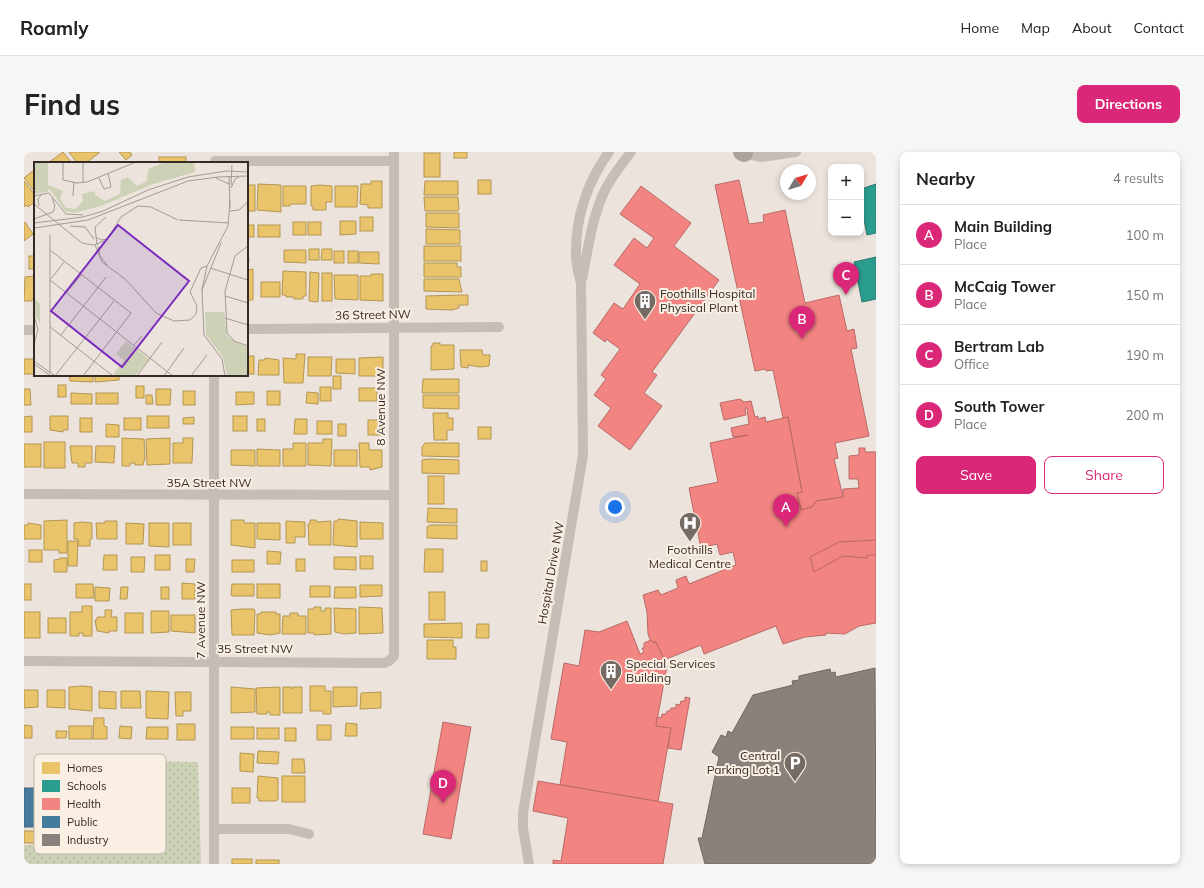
<!DOCTYPE html>
<meta charset="utf-8">
<style>
:root{--surface:#fff;--page:#f6f6f6;--text:#222;--muted:#767676;--line:#e0e0e0;--accent:#db2777}
body{margin:0;font-family:Mulish,sans-serif;background:var(--page);color:var(--text)}
.controls{position:absolute;right:12px;top:12px;display:grid;overflow:hidden;border-radius:8px;box-shadow:0 2px 6px #0003}
.controls button{width:36px;height:36px;display:grid;place-items:center;padding:0;border:0;border-bottom:1px solid var(--line);background:var(--surface);color:var(--text);font:20px sans-serif}
.compass{position:absolute;left:756px;top:12px;width:36px;height:36px;border-radius:50%;background:var(--surface);box-shadow:0 2px 6px #0003;rotate:52deg}
.you{position:absolute;left:591px;top:355px;width:14px;height:14px;margin:-10px;border:3px solid #fff;border-radius:50%;background:#1a73e8;box-shadow:0 0 0 6px #1a73e833}
.badge{display:grid;place-items:center;width:26px;height:26px;border-radius:50%;background:var(--accent);color:#fff;font-size:13px;font-weight:700}
.pin{position:absolute;translate:-50% -33px;filter:drop-shadow(0 1px 2px #0008)}
.pin::after{content:'';position:absolute;top:21px;width:14px;height:12px;background:inherit;clip-path:polygon(0 0,100% 0,50% 100%)}
.list{margin:0;padding:0;list-style:none}
h2{display:flex;justify-content:space-between;align-items:center;height:52px;margin:0;padding:0 16px;font-size:17px}
h2 small{font-size:13px;font-weight:400;color:var(--muted)}
.list li{display:grid;grid-template-columns:26px 1fr auto;gap:12px;align-items:center;box-sizing:border-box;height:60px;padding:0 16px;border-top:1px solid var(--line)}
.list b{display:block;font-size:15px;white-space:nowrap}
.list p{margin:0;font-size:13px;white-space:nowrap;color:var(--muted)}
.list em{font-size:13px;font-style:normal;color:var(--muted)}
.actions{display:flex;gap:8px;padding:12px 16px}
.actions a{flex:1;padding:9px 0;border:1px solid var(--accent);border-radius:8px;text-align:center;font-size:14px;color:var(--accent)}
.actions .main{background:var(--accent);color:#fff}
.map{position:relative;flex:none;width:852px;height:712px;overflow:hidden;border-radius:8px}
header{display:flex;align-items:center;gap:24px;box-sizing:border-box;height:56px;padding:0 20px;background:var(--surface);border-bottom:1px solid var(--line)}
header strong{font-size:19px}
nav{display:flex;gap:22px;margin-inline-start:auto;font-size:14px}
.intro{display:flex;align-items:center;justify-content:space-between;box-sizing:border-box;height:96px;padding:0 24px}
h1{margin:0;font-size:28px}
.button{padding:10px 18px;border-radius:8px;background:var(--accent);color:#fff;font-size:14px;font-weight:700}
main{display:flex;gap:24px;padding:0 24px}
aside{flex:1;background:var(--surface);border-radius:8px;box-shadow:0 2px 6px #0003}
.map>svg:first-child{display:block}
.park{fill:url(#park-dots)}
.homes{fill:#e9c46a;stroke:#b39655}
.schools{fill:#2a9d8f;stroke:#2d7a6f}
.health{fill:#f28482;stroke:#b96966}
.public{fill:#457b9d;stroke:#406379}
.industry{fill:#8a817c;stroke:#706762}
.lines{fill:none;stroke-linecap:round;stroke-linejoin:round}
.street{stroke:#c5bdb6;stroke-width:10}
.highway{stroke:#aba39c;stroke-width:18}
.labels{text-anchor:middle;stroke-width:4;stroke-linejoin:round;paint-order:stroke}
.poi-label{font-size:12px;fill:#352a25;stroke:#faefe3;text-anchor:start}
.street-label{font-size:12px;fill:#352a25;stroke:#faefe3}
.inset-road{fill:none;stroke:#a39a93;stroke-width:1}
.view{fill:#7b2cbf;fill-opacity:0.15;stroke:#7b2cbf;stroke-width:2}
.inset-edge{fill:none;stroke:#352a25;stroke-width:2}
.key{fill:#faefe3;stroke:#bfb4aa;stroke-width:1}
.key-label{font-size:11px;fill:#352a25}
</style>
<header>
<strong>Roamly</strong>
<nav><a>Home</a><a>Map</a><a>About</a><a>Contact</a></nav>
</header>
<div class="intro"><h1>Find us</h1><a class="button">Directions</a></div>
<main>
<div class="map">
<svg width="852" height="712" viewBox="0 0 852 712">
<defs>
<pattern id="park-dots" width="8" height="8" patternUnits="userSpaceOnUse"><rect width="8" height="8" fill="#cdd1b6"/><path d="M2 2h.1M6 6h.1" fill="none" stroke="#b1b49c" stroke-width="1.8" stroke-linecap="round"/></pattern>
</defs>
<rect width="100%" height="100%" fill="#ece4dc"/>
<polygon class="park" points="48,608 174,610 177,712 0,712 0,693 50,692"/>
<g class="homes">
<polygon points="39,0 48,11 25,10 31,6"/>
<polygon points="45,0 75,0 75,1 62,11 53,11"/>
<polygon points="95,0 106,0 108,3 102,8"/>
<rect x="430" y="0" width="13" height="6"/>
<rect x="400" y="1" width="16" height="24"/>
<rect x="135" y="5" width="27" height="6"/>
<polygon points="10,18 11,19 11,40 0,26"/>
<rect x="454" y="28" width="13" height="14"/>
<polygon points="0,29 11,43 11,50 4,55 2,53 0,55"/>
<polygon points="347,29 358,29 358,56 344,56 344,53 336,52 337,32 347,32"/>
<polygon points="404,29 434,29 434,43 400,43 401,29"/>
<polygon points="234,32 257,33 257,60 233,58"/>
<rect x="223" y="33" width="8" height="26"/>
<polygon points="296,33 308,34 308,50 302,50 302,58 289,58 289,54 287,54 287,34"/>
<polygon points="259,34 282,34 282,52 266,52 266,54 259,54"/>
<polygon points="311,34 334,34 333,55 311,55"/>
<polygon points="400,45 434,45 435,57 434,59 401,59"/>
<polygon points="402,61 435,61 435,76 402,75"/>
<rect x="336" y="65" width="13" height="14"/>
<polygon points="316,69 332,69 332,82 316,83"/>
<polygon points="1,70 9,82 0,89 0,71"/>
<rect x="269" y="70" width="13" height="13"/>
<rect x="284" y="70" width="13" height="13"/>
<rect x="223" y="73" width="7" height="12"/>
<rect x="234" y="73" width="22" height="12"/>
<polygon points="402,77 436,78 436,92 402,92"/>
<rect x="400" y="94" width="37" height="15"/>
<rect x="285" y="97" width="10" height="11"/>
<polygon points="298,97 308,97 308,108 297,108"/>
<polygon points="260,98 282,98 282,111 260,110"/>
<rect x="310" y="99" width="10" height="12"/>
<rect x="324" y="99" width="10" height="12"/>
<polygon points="335,100 355,100 355,112 335,111"/>
<rect x="5" y="104" width="6" height="13"/>
<polygon points="223,106 225,106 224,118 229,117 229,148 223,148"/>
<polygon points="400,111 433,111 433,115 437,115 437,125 400,125"/>
<polygon points="259,119 282,120 282,144 279,144 279,147 270,147 270,145 262,145 262,143 258,143"/>
<polygon points="286,120 295,121 294,150 285,149"/>
<rect x="298" y="121" width="10" height="28"/>
<polygon points="347,122 359,122 359,149 336,148 336,124 347,124"/>
<polygon points="310,123 334,123 334,148 311,147"/>
<polygon points="11,124 11,147 8,147 8,149 0,149 1,125"/>
<polygon points="400,127 435,127 438,140 400,139"/>
<rect x="237" y="130" width="19" height="15"/>
<polygon points="435,143 444,143 444,153 435,153 435,156 428,158 402,157 402,144"/>
<polygon points="409,191 416,191 416,193 430,193 430,217 407,218 407,194 409,194"/>
<polygon points="436,198 458,198 459,203 466,203 465,214 456,215 444,213 444,216 437,215"/>
<polygon points="272,202 281,202 279,231 260,231 259,206 272,207"/>
<rect x="223" y="204" width="7" height="18"/>
<polygon points="284,205 308,205 307,224 284,224"/>
<polygon points="359,205 359,224 335,224 335,206"/>
<polygon points="241,206 255,208 255,223 234,223 235,208 241,208"/>
<rect x="0" y="207" width="11" height="15"/>
<polygon points="312,207 331,207 331,222 312,221"/>
<polygon points="45,223 69,223 69,230 46,229"/>
<polygon points="71,223 95,223 95,228 71,230"/>
<rect x="309" y="224" width="8" height="13"/>
<polygon points="399,227 435,227 435,241 398,241"/>
<rect x="34" y="233" width="8" height="12"/>
<rect x="112" y="234" width="8" height="12"/>
<rect x="296" y="235" width="11" height="14"/>
<rect x="335" y="236" width="18" height="13"/>
<polygon points="0,237 6,237 7,253 0,253"/>
<polygon points="132,237 147,237 146,253 132,253"/>
<rect x="159" y="239" width="12" height="14"/>
<rect x="243" y="239" width="13" height="14"/>
<polygon points="212,240 230,240 230,252 212,253"/>
<polygon points="283,240 294,241 294,252 282,251"/>
<polygon points="47,241 68,242 68,252 47,252"/>
<rect x="72" y="241" width="22" height="11"/>
<polygon points="122,243 128,243 129,252 122,252"/>
<polygon points="399,243 435,243 435,257 399,256"/>
<polygon points="409,261 424,261 424,266 429,266 429,278 423,278 423,288 410,288"/>
<polygon points="8,264 8,280 0,280 0,265"/>
<polygon points="26,264 44,264 44,278 39,278 39,280 26,278"/>
<rect x="123" y="264" width="22" height="12"/>
<rect x="209" y="264" width="14" height="15"/>
<polygon points="170,265 170,272 159,272 159,266"/>
<rect x="56" y="266" width="12" height="14"/>
<rect x="100" y="266" width="17" height="12"/>
<rect x="233" y="267" width="8" height="12"/>
<polygon points="271,267 283,267 283,282 270,282"/>
<rect x="344" y="268" width="14" height="15"/>
<rect x="293" y="269" width="15" height="13"/>
<polygon points="82,272 95,273 95,285 82,285"/>
<rect x="314" y="272" width="8" height="12"/>
<rect x="454" y="275" width="13" height="12"/>
<polygon points="98,286 120,287 121,306 119,313 111,313 111,311 106,311 106,314 98,314"/>
<polygon points="146,286 146,312 123,313 122,287"/>
<polygon points="159,286 169,286 168,311 149,311 149,291 159,291"/>
<polygon points="299,287 308,287 307,314 284,313 284,291 299,291"/>
<rect x="20" y="290" width="21" height="26"/>
<polygon points="269,291 282,291 282,314 259,314 259,297 269,297"/>
<polygon points="335,291 345,291 345,298 358,298 358,315 346,318 346,315 336,315"/>
<polygon points="401,291 435,291 435,305 398,304 398,295"/>
<rect x="0" y="292" width="17" height="23"/>
<polygon points="46,294 68,294 68,311 61,311 61,315 54,315 54,311 48,311"/>
<polygon points="72,294 91,294 90,311 71,310"/>
<polygon points="233,297 256,298 256,314 233,314"/>
<polygon points="207,298 231,298 231,314 207,313"/>
<rect x="310" y="298" width="23" height="16"/>
<polygon points="404,307 435,308 435,322 398,321 398,308"/>
<rect x="404" y="324" width="16" height="28"/>
<polygon points="404,356 433,357 433,371 403,370"/>
<polygon points="314,367 333,369 333,395 309,393 310,369 314,369"/>
<polygon points="43,368 43,401 35,401 35,398 20,398 20,369"/>
<polygon points="207,368 220,368 220,371 231,371 231,396 207,393"/>
<polygon points="286,368 292,368 293,370 307,369 307,393 285,393 284,372 286,372"/>
<polygon points="81,369 93,369 93,387 73,387 72,371 81,371"/>
<polygon points="262,369 281,370 281,385 271,385 271,391 262,391"/>
<polygon points="58,370 68,371 68,387 66,387 66,394 54,394 54,387 50,387 50,371"/>
<polygon points="336,370 359,371 359,387 336,387"/>
<polygon points="4,371 17,373 17,387 0,387 0,373 4,373"/>
<polygon points="102,371 120,372 119,392 102,392"/>
<polygon points="125,371 145,371 145,395 125,394"/>
<rect x="149" y="371" width="18" height="22"/>
<polygon points="233,371 256,371 256,388 233,387"/>
<polygon points="406,373 433,373 433,387 403,386 403,375"/>
<polygon points="44,389 54,389 53,414 44,414"/>
<polygon points="401,397 419,397 419,420 400,420"/>
<rect x="5" y="398" width="13" height="12"/>
<polygon points="243,399 257,400 256,412 243,412"/>
<polygon points="80,403 93,403 93,418 79,418"/>
<rect x="131" y="403" width="15" height="15"/>
<rect x="336" y="404" width="13" height="13"/>
<polygon points="107,405 121,405 120,420 107,420"/>
<polygon points="310,405 332,405 332,418 310,417"/>
<polygon points="36,406 43,406 43,420 30,420 30,408 36,407"/>
<polygon points="162,407 171,407 170,420 162,420"/>
<rect x="272" y="407" width="9" height="12"/>
<rect x="208" y="408" width="22" height="12"/>
<rect x="457" y="409" width="6" height="10"/>
<polygon points="158,431 171,432 171,447 158,447"/>
<rect x="0" y="432" width="7" height="16"/>
<polygon points="52,432 69,432 70,446 52,446"/>
<polygon points="208,432 230,432 230,444 208,444 207,442"/>
<rect x="233" y="432" width="23" height="14"/>
<polygon points="336,433 358,433 358,444 336,445"/>
<rect x="286" y="434" width="20" height="11"/>
<polygon points="71,435 86,436 85,449 71,449"/>
<polygon points="97,435 104,435 103,447 96,447"/>
<rect x="137" y="435" width="8" height="12"/>
<polygon points="311,435 332,435 332,446 310,446"/>
<rect x="405" y="440" width="16" height="28"/>
<polygon points="58,454 68,454 68,484 59,484 59,481 55,481 55,484 46,484 46,460 58,460"/>
<polygon points="290,455 297,455 297,459 301,459 301,456 307,456 307,482 290,483 290,481 284,481 284,457 290,457"/>
<polygon points="335,455 358,456 359,481 335,482"/>
<polygon points="310,456 332,457 332,481 320,482 311,480"/>
<polygon points="218,457 230,457 231,459 230,483 208,483 207,458"/>
<polygon points="81,458 88,458 87,465 93,465 93,479 85,479 85,481 73,479 71,468 73,468 73,465 81,465"/>
<polygon points="127,459 145,459 145,480 127,481"/>
<rect x="0" y="460" width="16" height="26"/>
<polygon points="237,460 252,460 252,462 256,462 256,481 246,483 233,481 233,462 237,462"/>
<rect x="101" y="461" width="18" height="20"/>
<polygon points="266,461 274,461 274,464 282,464 282,482 258,482 259,464 266,464"/>
<polygon points="147,463 171,463 171,481 147,479"/>
<rect x="24" y="466" width="18" height="15"/>
<polygon points="438,471 438,486 400,485 400,472"/>
<polygon points="453,472 465,472 465,486 452,486"/>
<polygon points="403,488 429,488 429,495 432,495 432,507 403,507"/>
<polygon points="58,534 68,535 68,559 45,557 45,535"/>
<polygon points="286,534 301,534 301,539 307,539 307,562 299,562 299,559 286,559"/>
<polygon points="207,535 231,537 231,560 207,561"/>
<polygon points="256,535 256,563 246,563 246,560 243,560 243,562 233,562 232,536"/>
<polygon points="259,535 267,535 268,537 269,535 278,535 278,561 259,561"/>
<polygon points="309,535 333,535 333,554 309,555"/>
<polygon points="0,538 14,538 14,555 0,556"/>
<polygon points="23,538 41,538 41,556 23,555"/>
<polygon points="75,539 92,540 92,557 75,556"/>
<polygon points="97,539 116,539 117,556 97,556"/>
<polygon points="122,539 145,540 144,567 122,566"/>
<polygon points="151,540 167,540 167,559 159,559 159,564 152,564"/>
<polygon points="357,540 357,556 336,557 337,541"/>
<polygon points="70,566 80,566 80,574 83,575 83,587 69,587"/>
<polygon points="322,571 333,572 333,584 321,584"/>
<rect x="153" y="572" width="18" height="16"/>
<polygon points="0,573 8,574 8,586 0,586"/>
<rect x="293" y="573" width="14" height="15"/>
<rect x="45" y="574" width="23" height="13"/>
<polygon points="96,574 108,575 107,587 95,586"/>
<polygon points="123,575 144,575 144,587 122,587"/>
<rect x="207" y="575" width="23" height="12"/>
<rect x="233" y="576" width="22" height="11"/>
<rect x="261" y="576" width="11" height="13"/>
<polygon points="32,579 43,579 42,586 32,586"/>
<polygon points="234,599 255,600 254,612 233,611"/>
<polygon points="216,601 230,602 229,620 216,619"/>
<polygon points="268,607 280,607 281,621 268,621"/>
<polygon points="234,624 254,626 254,648 252,648 252,649 235,649 235,646 233,646"/>
<rect x="258" y="624" width="23" height="26"/>
<rect x="208" y="636" width="18" height="15"/>
<polygon points="0,679 32,679 33,691 0,691"/>
<rect x="208" y="707" width="20" height="5"/>
<rect x="232" y="708" width="23" height="4"/>
</g>
<g class="schools">
<polygon points="852,32 852,81 843,83 839,62 837,62 837,37"/>
<polygon points="852,105 852,147 838,150 830,110"/>
</g>
<g class="health">
<polygon points="715,28 725,72 740,70 739,63 761,58 781,151 815,143 823,179 830,177 833,196 827,197 845,284 811,291 814,306 810,307 819,345 792,349 788,355 777,358 773,341 778,340 764,265 759,266 749,218 742,219 742,217 731,219 691,33"/>
<polygon points="617,34 667,71 650,94 695,128 628,220 633,223 620,241 638,254 606,298 574,274 587,256 570,243 582,227 577,223 596,197 582,187 581,190 569,181 590,151 599,157 616,132 590,113 610,86 623,96 630,86 596,62"/>
<polygon points="716,247 720,250 727,249 731,265 734,264 734,267 741,265 742,270 764,265 778,340 773,341 777,358 788,355 792,349 819,345 819,337 835,336 834,327 825,327 825,304 835,303 835,296 841,296 841,300 852,300 852,471 835,474 821,482 802,481 802,483 781,485 759,492 752,474 680,502 677,493 640,508 632,490 627,490 624,482 623,460 619,443 634,438 637,443 654,436 652,428 662,424 665,432 712,413 709,400 696,403 693,392 677,396 665,336 694,330 686,291 724,283 709,285 707,276 725,272 723,256 721,256 722,263 700,268 696,251"/>
<polygon points="852,388 852,403 843,403 843,406 819,404 790,420 786,405 815,390"/>
<polygon points="603,469 616,502 620,500 618,496 620,496 620,491 627,488 630,491 632,490 643,514 632,574 647,576 634,650 536,633 543,590 527,587 540,511 555,514 561,478 575,480"/>
<polygon points="661,545 666,546 657,598 644,596 647,576 632,574 633,565 637,566 638,562 642,562 643,559 646,559 647,556 652,556 652,552 656,553 657,549 661,549"/>
<polygon points="419,570 447,575 427,687 399,682"/>
<polygon points="514,629 649,652 639,712 529,712 529,708 537,709 544,666 509,659"/>
</g>
<polygon class="public" points="0,636 23,636 23,663 33,663 33,675 0,675"/>
<polygon class="industry" points="851,516 852,712 681,712 674,686 678,686 695,605 688,600 697,583 702,585 704,579 708,581 729,543 769,533 768,529 775,528 775,524 806,517 807,521 811,520 812,525"/>
<g class="lines">
<g class="street">
<polyline points="715,0 737,5 772,0"/>
<polyline points="191,9 370,9"/>
<path d="M558 127C564 98 568 64 581 38 588 24 598 12 607 0"/>
<polyline points="223,177 475,175"/>
<polyline points="0,178 11,178"/>
<polyline points="0,342 370,343"/>
<polyline points="0,509 360,511 365,509 370,504 370,0"/>
<polyline points="191,677 265,677 285,682"/>
<polyline points="190,712 190,223"/>
<path d="M505 712 499 676V661L559 303 557 131C555 123 552 113 552 104 551 67 563 30 585 0"/>
</g>
<polyline class="highway" points="718,0 720,1"/>
</g>
<defs>
<g id="building-pin" transform="scale(1.15)"><path d="M0 17L-7.5 6A9.5 9.5 0 1 1 7.5 6Z" fill="#756b65" stroke="#faefe3"/><path d="M-4-6H4V6H1V3H-1V6H-4ZM-2.5-4.3h1.7v1.8h-1.7ZM.8-4.3h1.7v1.8H.8ZM-2.5-1h1.7V.8h-1.7ZM.8-1h1.7V.8H.8Z" fill="#fff"/></g>
<g id="hospital-pin" transform="scale(1.15)"><path d="M0 17L-7.5 6A9.5 9.5 0 1 1 7.5 6Z" fill="#756b65" stroke="#faefe3"/><path d="M-5-5h3v3.5h4V-5h3V5h-3V1.5h-4V5h-3Z" fill="#fff"/></g>
<g id="parking-pin" transform="scale(1.15)"><path d="M0 17L-7.5 6A9.5 9.5 0 1 1 7.5 6Z" fill="#756b65" stroke="#faefe3"/><path d="M-3.5-5.5H1a3.5 3.5 0 0 1 0 7H-1V5.5H-3.5ZM-1-3.4V-.6H.8a1.4 1.4 0 0 0 0-2.8Z" fill="#fff"/></g>
</defs>
<g fill-rule="evenodd">
<use href="#building-pin" x="621" y="149"/>
<use href="#hospital-pin" x="666" y="371"/>
<use href="#building-pin" x="587" y="519"/>
<use href="#parking-pin" x="771" y="611"/>
</g>
<g class="labels">
<g class="poi-label">
<text x="636" y="146">Foothills Hospital<tspan x="636" dy="14">Physical Plant</tspan></text>
<text x="666" y="402" text-anchor="middle">Foothills<tspan x="666" dy="14">Medical Centre</tspan></text>
<text x="602" y="516">Special Services<tspan x="602" dy="14">Building</tspan></text>
<text x="756" y="608" text-anchor="end">Central<tspan x="756" dy="14">Parking Lot 1</tspan></text>
</g>
<g class="street-label">
<text transform="translate(349 163) rotate(-1)" y="4">36 Street NW</text>
<text transform="translate(357 255) rotate(-90)" y="4">8 Avenue NW</text>
<text x="185" y="335">35A Street NW</text>
<text transform="translate(527 421) rotate(-80)" y="4">Hospital Drive NW</text>
<text transform="translate(177 468) rotate(-90)" y="4">7 Avenue NW</text>
<text x="231" y="501">35 Street NW</text>
</g>
</g>
<g transform="translate(10 10)">
<rect width="214" height="214" fill="#ece4dc"/>
<path d="M0 0H14V23L29 29 26 36 32 46 42 47 49 39 48 32 60 29 61 33 71 39 86 32 87 18 94 15 103 24 113 19 114 7 131 0H160L161 10 119 22 67 44 40 51 31 49 15 26 14 30 0 32ZM0 136 6 142V162L0 151ZM171 150H190L193 174 201 180 214 185V214H193L189 195 172 173ZM92 179 115 197 101 214H81L79 213 90 198 82 192Z" fill="#cdd1b6"/>
<path class="inset-road" d="M29 0V18L43 21 53 20 102 0M49 0V21M195 14 196 47M65 16 70 27 77 25 74 11M182 16 195 22M197 23 198 3M197 26 201 17 205 15M0 34 15 31 32 52 49 53M39 34 40 20M0 42 48 81 60 83 70 79M5 44 4 37 7 33M196 49 205 48 214 40M0 57 19 50 21 44 18 36M145 58 195 61M0 61 49 55 69 49 114 28 154 15 192 9 214 10M36 64 51 65 60 77M0 66 54 58 154 19 184 15 214 14M16 73V211M62 75 67 78 74 77M74 76 87 55 104 44 117 45 144 58M61 83 68 100 91 117 122 151 140 159 156 158 162 152 163 144 156 130 167 106 173 104M63 83 61 65 72 55M64 84 66 94 73 103M214 84 201 94 191 129 193 171 200 179 214 184M16 88 97 151 49 214M176 106 214 118M17 117 30 100M16 118 139 214M168 128 187 81M33 130 47 113M191 134 214 141M0 153 4 168 0 182M191 156 214 163M16 165 79 214M27 173 72 115M100 183 108 174M0 199 21 214M0 202 17 214M21 214 80 139M103 214 128 180M130 214 150 186M157 214 173 193M191 214 188 197 170 173 168 128 173 104 194 64 196 39"/>
<path class="view" d="M84 63 155 119 88 205 17 149Z"/>
<rect width="214" height="214" class="inset-edge"/>
</g>
<rect x="10" y="602" width="132" height="100" rx="6" class="key"/>
<rect x="18" y="610" width="18" height="12" fill="#e9c46a"/>
<rect x="18" y="628" width="18" height="12" fill="#2a9d8f"/>
<rect x="18" y="646" width="18" height="12" fill="#f28482"/>
<rect x="18" y="664" width="18" height="12" fill="#457b9d"/>
<rect x="18" y="682" width="18" height="12" fill="#8a817c"/>
<g class="key-label">
<text x="43" y="620">Homes</text>
<text x="43" y="638">Schools</text>
<text x="43" y="656">Health</text>
<text x="43" y="674">Public</text>
<text x="43" y="692">Industry</text>
</g>
</svg>
<div class="controls">
<button>+</button>
<button>−</button>
</div>
<svg class="compass" viewBox="-18 -18 36 36"><path d="M0-13l5 13h-10z" fill="#e53935"/><path d="M0 13l5-13h-10z" fill="#767676"/></svg>
<div class="you"></div>
<div class="pin badge" style="left:762px;top:375px">A</div>
<div class="pin badge" style="left:778px;top:187px">B</div>
<div class="pin badge" style="left:822px;top:143px">C</div>
<div class="pin badge" style="left:419px;top:651px">D</div>
</div>
<aside>
<h2>Nearby<small>4 results</small></h2>
<ul class="list">
<li><span class="badge">A</span><div><b>Main Building</b><p>Place</p></div><em>100 m</em></li>
<li><span class="badge">B</span><div><b>McCaig Tower</b><p>Place</p></div><em>150 m</em></li>
<li><span class="badge">C</span><div><b>Bertram Lab</b><p>Office</p></div><em>190 m</em></li>
<li><span class="badge">D</span><div><b>South Tower</b><p>Place</p></div><em>200 m</em></li>
</ul>
<div class="actions"><a class="main">Save</a><a>Share</a></div>
</aside>
</main>
